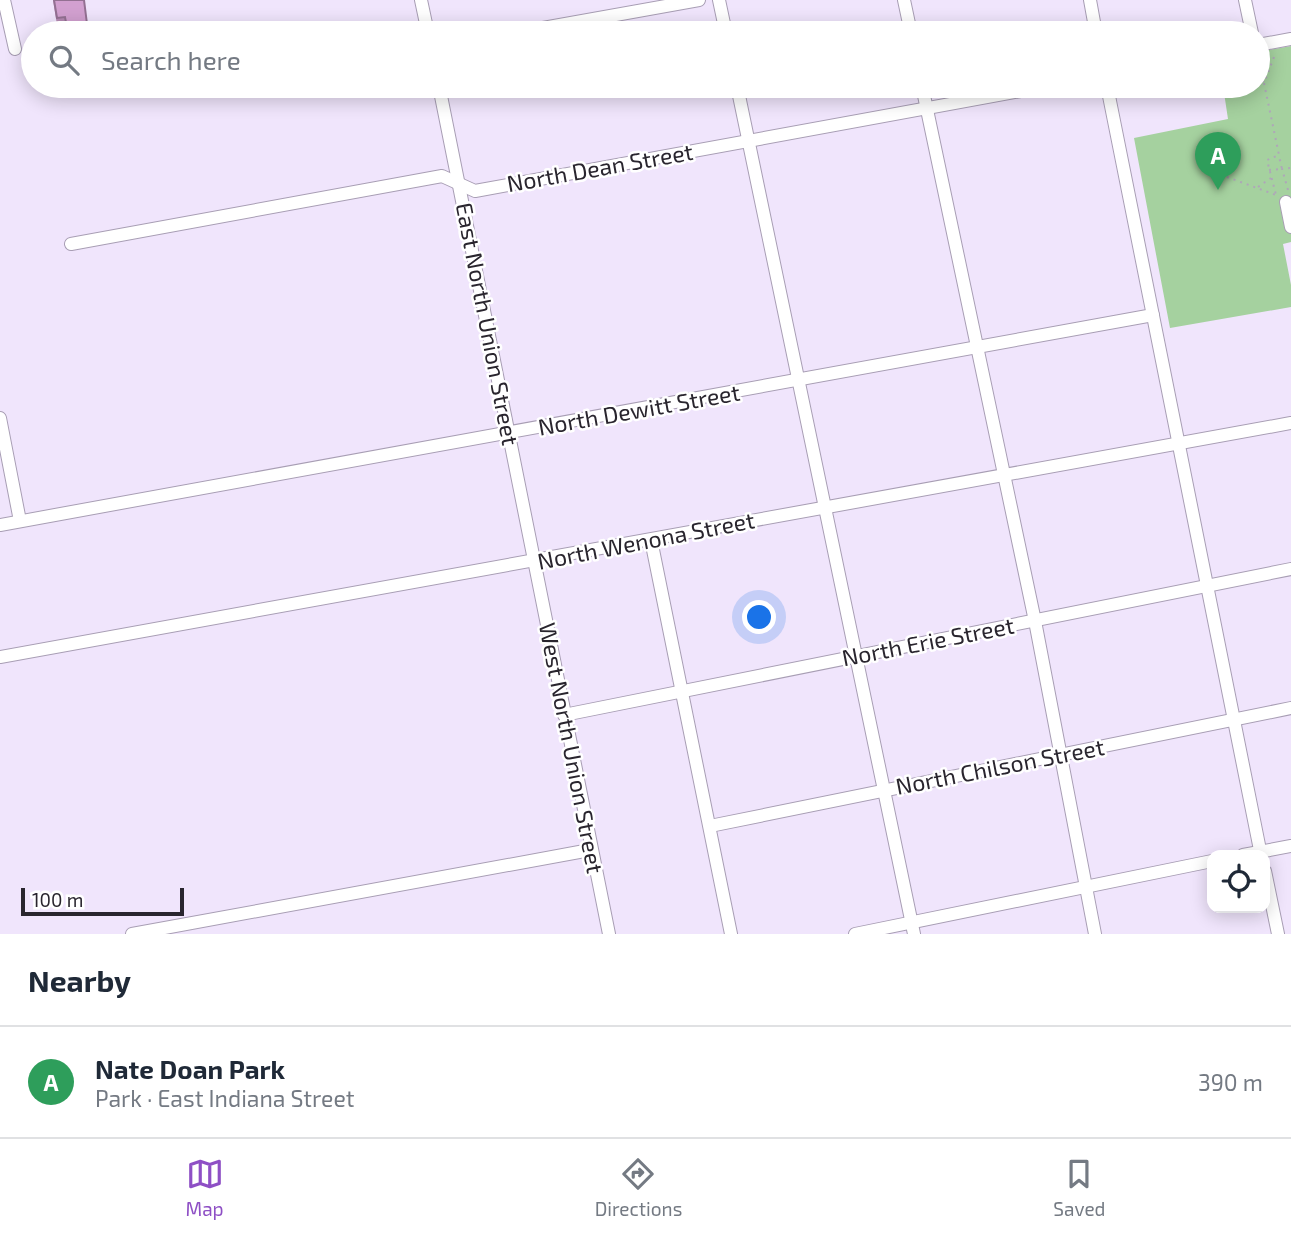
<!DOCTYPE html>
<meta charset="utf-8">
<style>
:root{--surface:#fff;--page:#f6f6f7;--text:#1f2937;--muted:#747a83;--line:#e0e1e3;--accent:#8e4fc5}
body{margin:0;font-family:"Exo 2",sans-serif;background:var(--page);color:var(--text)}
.controls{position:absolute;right:21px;bottom:21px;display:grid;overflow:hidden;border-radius:14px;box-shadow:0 4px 18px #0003}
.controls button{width:63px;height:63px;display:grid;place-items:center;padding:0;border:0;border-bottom:2px solid var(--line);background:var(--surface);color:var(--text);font:35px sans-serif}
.scale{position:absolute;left:21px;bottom:18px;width:163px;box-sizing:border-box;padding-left:7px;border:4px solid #29252e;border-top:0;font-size:19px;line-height:24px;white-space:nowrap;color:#29252e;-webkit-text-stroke:5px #fff;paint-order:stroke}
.you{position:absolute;left:760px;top:618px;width:24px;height:24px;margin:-18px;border:5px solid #fff;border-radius:50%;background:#1a73e8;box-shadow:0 0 0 10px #1a73e833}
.badge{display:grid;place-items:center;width:46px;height:46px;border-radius:50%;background:var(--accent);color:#fff;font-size:23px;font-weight:700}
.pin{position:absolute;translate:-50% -58px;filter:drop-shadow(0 2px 4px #0008)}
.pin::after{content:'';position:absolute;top:37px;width:24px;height:21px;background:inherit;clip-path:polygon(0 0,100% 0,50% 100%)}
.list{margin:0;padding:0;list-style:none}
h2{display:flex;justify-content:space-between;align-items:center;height:91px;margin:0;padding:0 28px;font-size:30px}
h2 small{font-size:23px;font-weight:400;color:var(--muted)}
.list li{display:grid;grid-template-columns:46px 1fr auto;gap:21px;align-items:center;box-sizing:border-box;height:112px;padding:0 28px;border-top:2px solid var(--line)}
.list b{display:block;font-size:26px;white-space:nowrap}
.list p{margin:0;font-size:23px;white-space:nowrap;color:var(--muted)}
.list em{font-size:23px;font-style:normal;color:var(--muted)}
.icon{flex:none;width:38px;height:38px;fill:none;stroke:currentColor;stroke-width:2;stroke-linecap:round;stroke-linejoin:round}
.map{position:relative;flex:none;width:1291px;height:934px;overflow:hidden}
.search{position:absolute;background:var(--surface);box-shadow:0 4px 18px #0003;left:21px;right:21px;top:21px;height:77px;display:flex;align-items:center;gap:18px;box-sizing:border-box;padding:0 24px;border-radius:38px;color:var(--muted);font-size:26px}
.sheet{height:203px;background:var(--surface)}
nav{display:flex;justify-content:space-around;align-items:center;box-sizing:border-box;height:98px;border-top:2px solid var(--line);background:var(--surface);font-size:19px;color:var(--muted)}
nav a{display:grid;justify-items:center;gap:4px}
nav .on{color:var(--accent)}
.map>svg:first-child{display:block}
.green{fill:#a5d19f}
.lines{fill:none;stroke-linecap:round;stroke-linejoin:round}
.minor-casing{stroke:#a89eb4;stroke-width:14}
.path{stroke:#afa6b9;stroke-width:2;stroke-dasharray:2 5;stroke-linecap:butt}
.minor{stroke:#fff;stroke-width:12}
.wall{fill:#b58ab3}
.building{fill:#d2a0d0;stroke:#937092;stroke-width:2}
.labels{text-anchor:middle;stroke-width:5;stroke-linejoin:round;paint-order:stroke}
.street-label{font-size:23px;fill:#29252e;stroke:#fff}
</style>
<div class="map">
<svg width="1291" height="934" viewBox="0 0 1291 934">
<rect width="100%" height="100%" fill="#f0e5fc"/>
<polygon class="green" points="1291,46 1291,242 1283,244 1291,285 1291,307 1170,328 1134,138 1228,119 1223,86 1258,86 1258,52"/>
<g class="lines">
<g class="minor-casing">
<g id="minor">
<polyline points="4,0 15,49"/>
<polyline points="421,0 428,33"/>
<polyline points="719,0 726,33"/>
<polyline points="904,0 911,33"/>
<polyline points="1090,0 1096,33"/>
<polyline points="1245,0 1252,33"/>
<polyline points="515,33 699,0"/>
<polyline points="1258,45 1291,39"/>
<polyline points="439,86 609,934"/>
<polyline points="737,86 914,934"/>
<polyline points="922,86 1035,621 1095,934"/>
<polyline points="1107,86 1261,855"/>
<polyline points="1286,202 1291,227"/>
<polyline points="71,244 442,176 475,191 1048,86"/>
<polyline points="0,418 20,521"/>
<polyline points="0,525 1153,315"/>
<polyline points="651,540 731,934"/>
<polyline points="0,657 1291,423"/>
<polyline points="564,715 1291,569"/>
<polyline points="710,826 1291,708"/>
<polyline points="1243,855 1291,846"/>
<polyline points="1265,871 1278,934"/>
<polyline points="132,934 590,850"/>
<polyline points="855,934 1212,861"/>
</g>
</g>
<g class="path">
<polyline points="1274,57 1264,83 1279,155 1267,160 1276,195"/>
<polyline points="1258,76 1264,82"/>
<polyline points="1269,170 1282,169 1279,156"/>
<polyline points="1227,177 1276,195"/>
<polyline points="1258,187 1271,178"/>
<polyline points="1288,190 1282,169 1291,168"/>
</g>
<use href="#minor" class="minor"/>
</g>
<polygon class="wall" points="53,0 84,0 88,33 67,33 65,23 57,25"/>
<polygon class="building" points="54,0 84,0 88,32 79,33 68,33 65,17 57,18"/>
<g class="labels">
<g class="street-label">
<text transform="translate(600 168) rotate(-10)" y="8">North Dean Street</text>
<text transform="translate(487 324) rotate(79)" y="8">East North Union Street</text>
<text transform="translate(639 410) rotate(-10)" y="8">North Dewitt Street</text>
<text transform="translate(646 541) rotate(-11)" y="8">North Wenona Street</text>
<text transform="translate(928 642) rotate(-11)" y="8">North Erie Street</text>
<text transform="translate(571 748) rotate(79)" y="8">West North Union Street</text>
<text transform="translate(1000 767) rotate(-11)" y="8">North Chilson Street</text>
</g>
</g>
</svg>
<div class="controls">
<button><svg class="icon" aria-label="locate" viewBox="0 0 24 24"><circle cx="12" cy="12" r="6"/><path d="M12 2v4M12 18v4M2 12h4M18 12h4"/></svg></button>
</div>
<div class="scale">100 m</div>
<div class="you"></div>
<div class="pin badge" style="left:1218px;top:190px;background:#2e9e5b">A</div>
<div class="search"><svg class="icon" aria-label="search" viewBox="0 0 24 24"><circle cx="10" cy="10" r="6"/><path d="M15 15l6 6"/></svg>Search here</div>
</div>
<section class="sheet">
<h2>Nearby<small></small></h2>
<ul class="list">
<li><span class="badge" style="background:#2e9e5b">A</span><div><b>Nate Doan Park</b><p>Park · East Indiana Street</p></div><em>390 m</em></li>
</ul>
</section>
<nav>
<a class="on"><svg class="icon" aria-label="map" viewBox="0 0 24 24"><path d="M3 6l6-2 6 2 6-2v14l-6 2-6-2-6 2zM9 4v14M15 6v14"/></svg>Map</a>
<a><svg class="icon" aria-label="directions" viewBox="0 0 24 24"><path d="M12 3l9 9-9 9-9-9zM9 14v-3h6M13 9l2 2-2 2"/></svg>Directions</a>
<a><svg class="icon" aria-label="saved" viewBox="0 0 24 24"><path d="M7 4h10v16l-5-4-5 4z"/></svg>Saved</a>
</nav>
